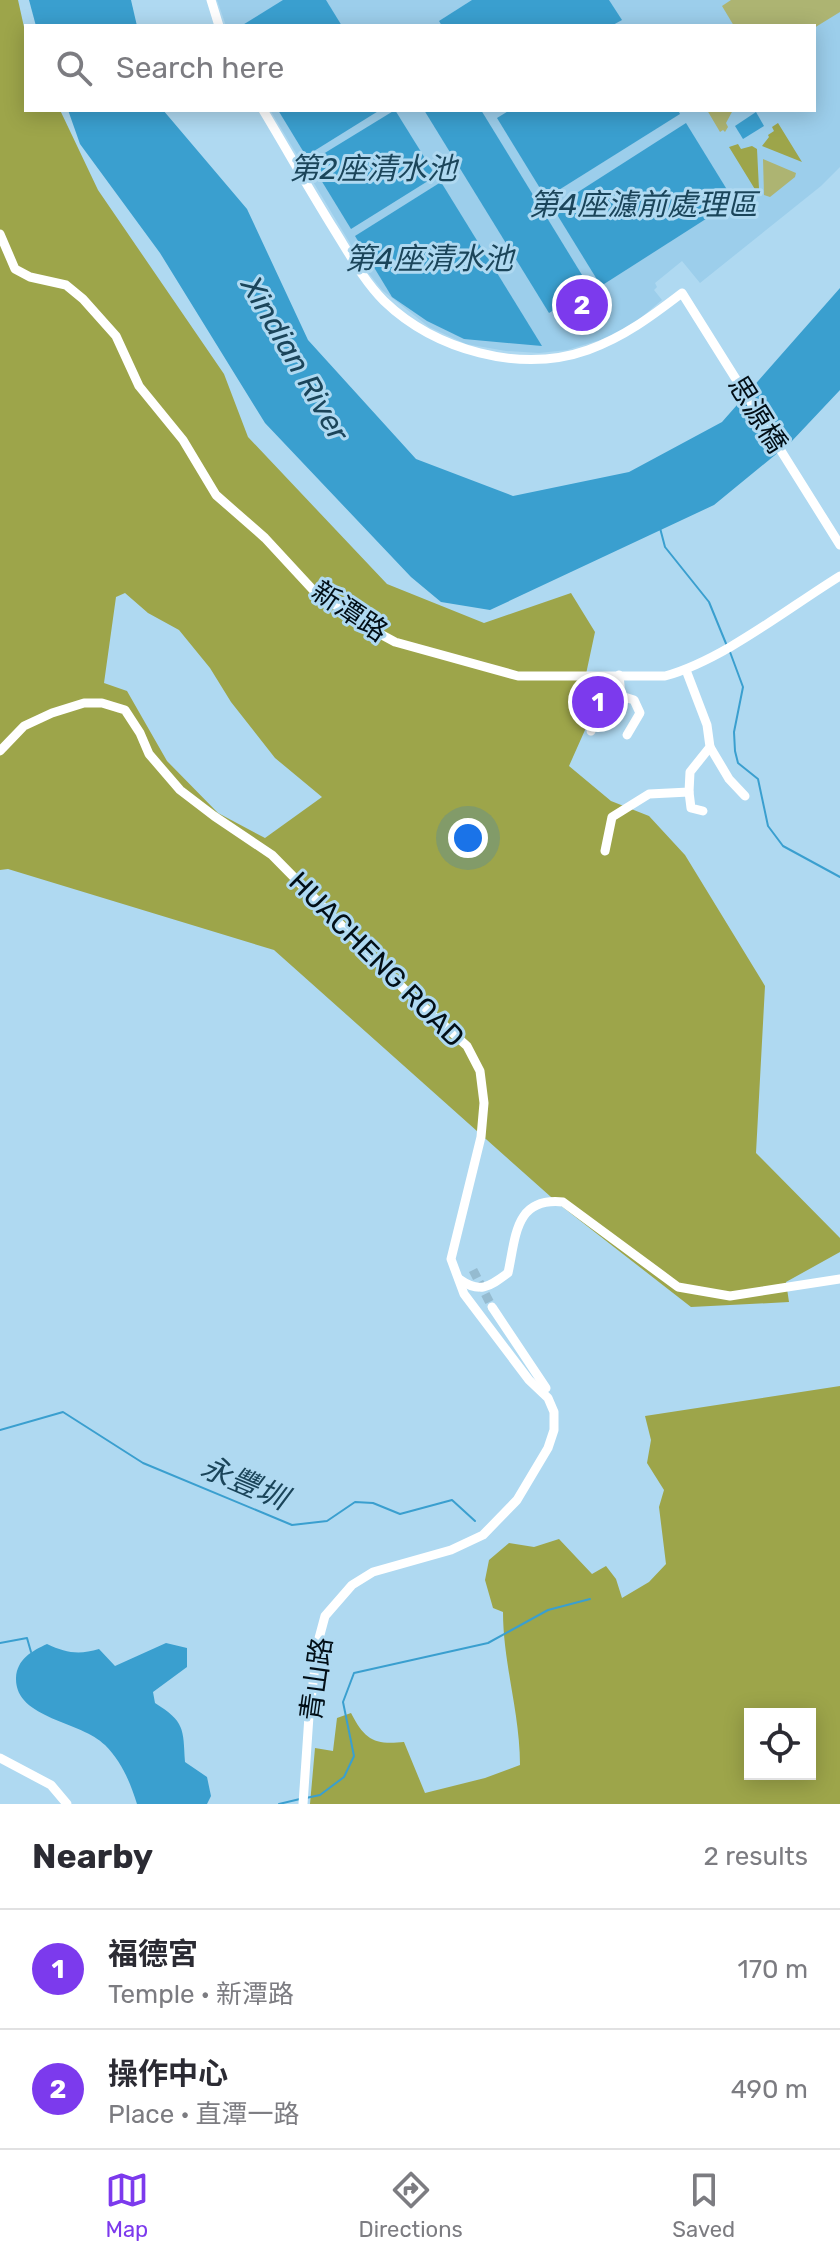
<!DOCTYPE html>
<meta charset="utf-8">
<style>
:root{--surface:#fff;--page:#f2f2f3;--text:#2b2b33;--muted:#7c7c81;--line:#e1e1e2;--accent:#7c3aed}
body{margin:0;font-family:Rubik,"Noto Sans TC",sans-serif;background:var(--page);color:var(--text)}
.controls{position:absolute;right:24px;bottom:24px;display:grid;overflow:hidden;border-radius:0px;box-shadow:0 4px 20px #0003}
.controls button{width:72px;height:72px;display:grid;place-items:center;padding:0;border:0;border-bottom:2px solid var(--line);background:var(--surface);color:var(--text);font:40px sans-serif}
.you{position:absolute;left:468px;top:838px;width:28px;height:28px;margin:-20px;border:6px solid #fff;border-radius:50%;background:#1a73e8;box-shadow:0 0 0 12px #1a73e833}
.badge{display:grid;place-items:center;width:52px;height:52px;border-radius:50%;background:var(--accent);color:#fff;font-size:26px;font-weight:700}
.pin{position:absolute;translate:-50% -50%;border:4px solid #fff;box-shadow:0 2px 8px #0006}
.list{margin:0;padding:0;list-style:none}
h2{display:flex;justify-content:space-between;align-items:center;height:104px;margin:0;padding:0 32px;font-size:34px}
h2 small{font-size:26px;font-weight:400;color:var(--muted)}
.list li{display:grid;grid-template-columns:52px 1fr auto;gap:24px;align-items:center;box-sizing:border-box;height:120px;padding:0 32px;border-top:2px solid var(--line)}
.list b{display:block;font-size:30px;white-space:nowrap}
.list p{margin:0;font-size:26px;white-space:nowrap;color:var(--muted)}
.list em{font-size:26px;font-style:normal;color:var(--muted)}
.icon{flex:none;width:44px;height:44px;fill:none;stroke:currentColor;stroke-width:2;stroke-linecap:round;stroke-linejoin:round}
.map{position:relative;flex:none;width:840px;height:1804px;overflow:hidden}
.search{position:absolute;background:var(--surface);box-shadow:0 4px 20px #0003;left:24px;right:24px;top:24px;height:88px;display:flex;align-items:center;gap:20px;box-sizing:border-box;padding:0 28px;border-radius:0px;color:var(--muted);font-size:30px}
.sheet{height:344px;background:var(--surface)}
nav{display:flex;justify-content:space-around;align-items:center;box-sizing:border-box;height:112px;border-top:2px solid var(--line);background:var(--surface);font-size:22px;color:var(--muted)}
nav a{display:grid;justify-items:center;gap:4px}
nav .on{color:var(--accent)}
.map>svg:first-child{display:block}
.built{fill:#9cceeb}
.green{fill:#adb472}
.forest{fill:#9da54a;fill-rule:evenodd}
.water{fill:#3a9fcf}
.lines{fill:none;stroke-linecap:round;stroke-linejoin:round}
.stream{stroke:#3a9fcf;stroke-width:2}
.minor-tunnel{stroke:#95bbd0;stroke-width:9;stroke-dasharray:9 4.5;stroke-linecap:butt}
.minor{stroke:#fff;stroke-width:9}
.labels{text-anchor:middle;stroke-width:6;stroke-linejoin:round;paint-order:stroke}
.street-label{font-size:28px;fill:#020f17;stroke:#afd9f1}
.water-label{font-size:30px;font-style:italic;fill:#1b455a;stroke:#afd9f1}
</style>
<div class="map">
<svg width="840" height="1804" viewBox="0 0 840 1804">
<rect width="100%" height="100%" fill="#afd9f1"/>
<polygon class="built" points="217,0 840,0 840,167 821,186 700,283 682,261 655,283 657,287 654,290 662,300 637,321 610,337 567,350 539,353 506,351 466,344 429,327 382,290 366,270 270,110 814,110 814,26 226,26"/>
<g class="green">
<polygon points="731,0 840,0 840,12 814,28 734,26 722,6"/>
<polygon points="707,110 733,110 726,123 728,127 725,132 723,130 720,132"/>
<polygon points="763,159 796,173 795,177 770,197 764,195"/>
</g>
<g class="forest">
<path d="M0 0H18L26 36V110H60L98 190 224 374 248 437 387 584 484 623 571 593 595 632 586 674 589 721 569 766 611 801 649 816 685 855 765 986 756 1153 840 1238V1252L786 1282 789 1302 691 1307 560 1205 274 950 8 869 0 870ZM125 593 148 613 179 630 210 668 231 702 275 758 322 797 265 838 218 813 167 761 127 691 104 683 116 597Z"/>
<polygon points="778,123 802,162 762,146 769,137 768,135 774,131 772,127"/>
<polygon points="738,144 741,149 752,146 757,149 759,189 756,191 729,147"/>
<path d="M840 1386V1804H310L315 1748 333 1751 337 1718 351 1713C365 1740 374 1745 404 1742L425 1793 485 1778 520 1765C520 1713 503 1663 503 1612L493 1608 485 1580 489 1560 509 1543 534 1547 559 1539 592 1574 606 1566 616 1579 622 1598 649 1582 666 1564 659 1507 664 1490 647 1463 651 1440 645 1416ZM810 1714V1774H750V1714Z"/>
</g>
<g class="water">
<polygon points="29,0 131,0 137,26 36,26"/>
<polygon points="283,0 326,0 342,26 241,26"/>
<polygon points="472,0 609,0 622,20 611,26 442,26 439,21"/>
<polygon points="68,110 163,110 247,209 308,340 416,459 513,496 629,472 722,422 840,288 840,390 791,442 714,505 490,610 441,602 411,577 265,423 160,253 80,144"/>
<polygon points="278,110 380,110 306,156"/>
<polygon points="395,110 436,176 351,229 310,162"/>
<polygon points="424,110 481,110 590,288 549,313"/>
<polygon points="510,110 678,110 680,114 546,198 497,118"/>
<polygon points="756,112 764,126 743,139 735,126"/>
<polygon points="686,123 734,201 601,286 553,208"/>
<polygon points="441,182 542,346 464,339 427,321 392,297 355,236"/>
<path d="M166 1643 187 1648V1667L153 1692 155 1703C185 1722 183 1728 185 1762L207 1777 211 1796 207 1804H137C130 1782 122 1762 105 1745 82 1721 15 1719 16 1678 17 1659 32 1651 47 1644 66 1653 79 1655 99 1649L115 1666Z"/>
</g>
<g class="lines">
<g class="stream">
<polyline points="660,528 665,547 709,602 727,646"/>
<polyline points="730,652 743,687 734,732 735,751 738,763 758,779 768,826 783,846 840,877"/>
<polyline points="0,1430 63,1412 143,1463 292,1525 327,1521 355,1502 373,1503 400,1514 452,1500 475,1521"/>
<polyline points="0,1643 27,1638 31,1652"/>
<polyline points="306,1798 320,1795 344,1777 354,1756 343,1702 354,1673 488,1643 548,1610 590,1599"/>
<polyline points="279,1804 300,1799"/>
</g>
<polyline class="minor-tunnel" points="473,1270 492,1307"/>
<g class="minor">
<polyline points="211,0 219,26"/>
<path d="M263 110C287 150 310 191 335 231 350 255 364 281 384 301 435 350 520 374 588 350 624 337 652 316 682 293L840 545"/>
<path d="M0 234 15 269 30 277 66 285 83 299 116 336 139 386 183 440 216 495 265 538 314 591 371 629 395 642 518 676H665C723 660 788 608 840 576"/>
<polyline points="619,675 621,696 634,700 640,713 627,735"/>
<polyline points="591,731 603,702 621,696"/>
<polyline points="710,747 729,779 745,796"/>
<polyline points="0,751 24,726 52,713 84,703 102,703 125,710 140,733 149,754 180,790 214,816 272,855 406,991 467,1046 480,1071 484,1103 481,1137 451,1259 464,1294 529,1380 548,1398 554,1412 554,1430 548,1448 517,1500 483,1535 451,1550 373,1572 352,1585 325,1616 318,1642 309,1716 303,1804"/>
<polyline points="689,792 691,808 703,811"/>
<polyline points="605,851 612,817 649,794 689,792 690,772 710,747 707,725 686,670"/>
<path d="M459 1279C480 1294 489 1287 508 1273 516 1236 515 1197 563 1202L678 1287 730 1296 840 1279"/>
<polyline points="492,1307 546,1388"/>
<polyline points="0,1758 51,1785 67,1804"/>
</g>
</g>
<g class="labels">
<g class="street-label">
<text transform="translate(758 414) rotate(58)" y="10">思源橋</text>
<text transform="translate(350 611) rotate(34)" y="10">新潭路</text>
<text transform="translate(377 959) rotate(45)" y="10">HUACHENG ROAD</text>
<text transform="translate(316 1679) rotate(-82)" y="10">青山路</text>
</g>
<g class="water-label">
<text x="373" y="179">第2座清水池</text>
<text x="643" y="215">第4座濾前處理區</text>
<text x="429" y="269">第4座清水池</text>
<text transform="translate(295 359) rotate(60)" y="10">Xindian River</text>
<text transform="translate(244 1483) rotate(23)" y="10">永豐圳</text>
</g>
</g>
</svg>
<div class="controls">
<button><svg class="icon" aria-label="locate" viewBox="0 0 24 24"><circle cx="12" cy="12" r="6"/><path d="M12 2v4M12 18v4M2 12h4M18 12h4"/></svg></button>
</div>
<div class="you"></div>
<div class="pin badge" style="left:598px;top:702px">1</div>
<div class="pin badge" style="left:582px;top:305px">2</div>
<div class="search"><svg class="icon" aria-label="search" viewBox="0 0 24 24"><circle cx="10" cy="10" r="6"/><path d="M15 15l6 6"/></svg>Search here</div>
</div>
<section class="sheet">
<h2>Nearby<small>2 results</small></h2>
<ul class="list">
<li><span class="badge">1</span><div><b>福德宮</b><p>Temple · 新潭路</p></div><em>170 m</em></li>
<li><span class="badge">2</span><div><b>操作中心</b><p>Place · 直潭一路</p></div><em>490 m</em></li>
</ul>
</section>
<nav>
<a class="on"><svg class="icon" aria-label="map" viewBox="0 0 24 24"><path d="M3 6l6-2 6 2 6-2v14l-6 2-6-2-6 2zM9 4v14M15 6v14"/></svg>Map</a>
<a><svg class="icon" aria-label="directions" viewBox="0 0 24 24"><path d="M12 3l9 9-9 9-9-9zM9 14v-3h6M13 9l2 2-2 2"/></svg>Directions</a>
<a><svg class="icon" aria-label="saved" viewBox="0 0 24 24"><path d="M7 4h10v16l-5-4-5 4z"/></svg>Saved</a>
</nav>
